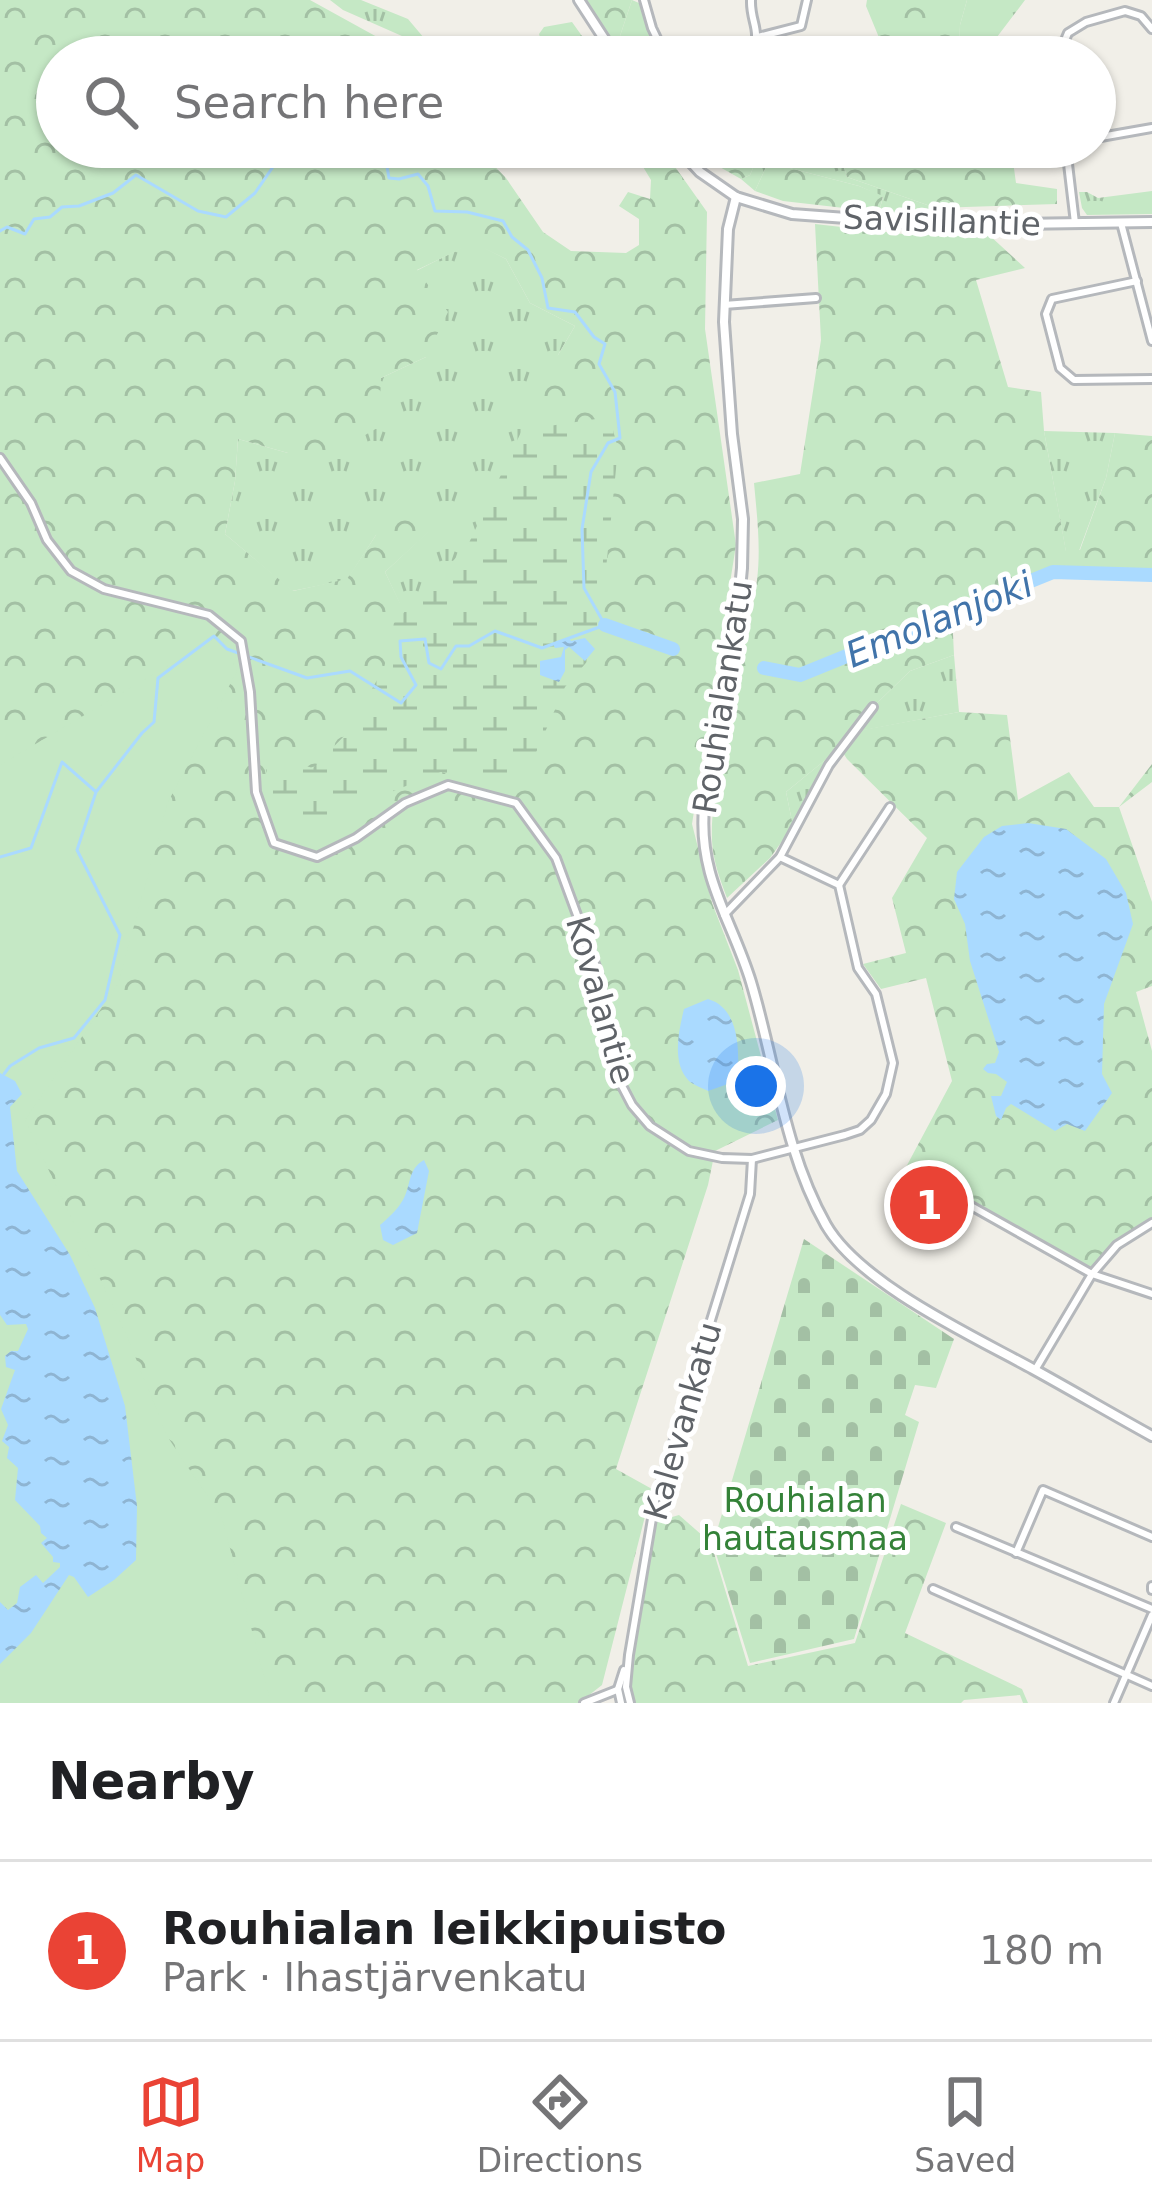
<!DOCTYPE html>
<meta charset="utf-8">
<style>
:root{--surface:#fff;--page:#f2f2f2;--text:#202124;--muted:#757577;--line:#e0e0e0;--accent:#ea4335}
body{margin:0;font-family:"DejaVu Sans",sans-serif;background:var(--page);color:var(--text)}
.you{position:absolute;left:756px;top:1086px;width:42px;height:42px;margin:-30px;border:9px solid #fff;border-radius:50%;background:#1a73e8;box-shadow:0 0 0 18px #1a73e833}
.badge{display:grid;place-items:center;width:78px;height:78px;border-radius:50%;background:var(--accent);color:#fff;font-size:39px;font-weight:700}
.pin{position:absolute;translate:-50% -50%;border:6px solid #fff;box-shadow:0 3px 12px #0006}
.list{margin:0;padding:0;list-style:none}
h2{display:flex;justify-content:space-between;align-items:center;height:156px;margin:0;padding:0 48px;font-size:51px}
h2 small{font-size:39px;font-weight:400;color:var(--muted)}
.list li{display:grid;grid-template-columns:78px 1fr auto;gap:36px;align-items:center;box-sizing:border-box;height:180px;padding:0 48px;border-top:3px solid var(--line)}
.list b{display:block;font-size:45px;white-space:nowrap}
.list p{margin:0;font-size:39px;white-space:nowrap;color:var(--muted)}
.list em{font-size:39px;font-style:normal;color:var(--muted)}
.icon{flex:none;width:66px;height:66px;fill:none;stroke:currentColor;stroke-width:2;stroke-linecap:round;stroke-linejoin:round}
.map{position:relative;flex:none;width:1152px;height:1703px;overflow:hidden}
.search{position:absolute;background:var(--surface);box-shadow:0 3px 9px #0004;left:36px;right:36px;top:36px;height:132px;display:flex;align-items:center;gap:30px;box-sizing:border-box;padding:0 42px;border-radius:66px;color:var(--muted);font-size:45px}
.sheet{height:336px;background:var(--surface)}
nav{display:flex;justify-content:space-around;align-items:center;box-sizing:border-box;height:168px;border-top:3px solid var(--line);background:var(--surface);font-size:33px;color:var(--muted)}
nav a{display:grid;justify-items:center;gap:6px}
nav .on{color:var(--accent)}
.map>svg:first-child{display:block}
.grass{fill:url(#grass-tufts)}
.forest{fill:url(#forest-crowns);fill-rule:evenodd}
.wetland{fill:url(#wetland-marsh)}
.cemetery{fill:url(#cemetery-stones)}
.park{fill:#c5e8c5}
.water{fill:url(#water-ripples)}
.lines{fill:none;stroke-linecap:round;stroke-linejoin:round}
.stream{stroke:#aadaff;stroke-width:3}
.river{stroke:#aadaff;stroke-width:14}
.minor-casing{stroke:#b5b8bc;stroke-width:12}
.tertiary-casing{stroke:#b5b8bc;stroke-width:14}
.minor{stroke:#fff;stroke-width:6}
.tertiary{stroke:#fff;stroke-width:8}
.labels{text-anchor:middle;stroke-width:10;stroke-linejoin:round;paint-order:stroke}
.street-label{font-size:33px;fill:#5f6368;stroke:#fff}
.park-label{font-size:33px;fill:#348238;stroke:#fff}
.water-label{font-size:36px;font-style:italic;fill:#4174aa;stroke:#fff}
</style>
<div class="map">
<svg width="1152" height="1703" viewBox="0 0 1152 1703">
<defs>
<pattern id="grass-tufts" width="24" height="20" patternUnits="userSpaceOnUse" patternTransform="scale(3)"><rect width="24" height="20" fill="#c5e8c5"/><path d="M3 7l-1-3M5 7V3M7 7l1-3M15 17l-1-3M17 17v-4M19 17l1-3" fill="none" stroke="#a3c0a4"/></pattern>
<pattern id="forest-crowns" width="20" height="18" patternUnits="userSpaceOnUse" patternTransform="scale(3)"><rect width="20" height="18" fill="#c5e8c5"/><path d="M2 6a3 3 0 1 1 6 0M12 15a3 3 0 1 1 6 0" fill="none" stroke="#a3c0a4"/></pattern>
<pattern id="wetland-marsh" width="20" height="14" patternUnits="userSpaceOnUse" patternTransform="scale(3)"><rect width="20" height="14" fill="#c5e8c5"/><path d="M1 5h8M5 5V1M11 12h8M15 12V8" fill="none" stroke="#a3c0a4"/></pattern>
<pattern id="cemetery-stones" width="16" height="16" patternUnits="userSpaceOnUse" patternTransform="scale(3)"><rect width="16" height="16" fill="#c5e8c5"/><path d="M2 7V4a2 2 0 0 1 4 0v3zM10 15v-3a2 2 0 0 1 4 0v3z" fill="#a3c0a4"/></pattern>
<pattern id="water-ripples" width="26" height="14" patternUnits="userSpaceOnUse" patternTransform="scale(3)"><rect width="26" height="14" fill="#aadaff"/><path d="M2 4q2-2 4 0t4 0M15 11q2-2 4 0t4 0" fill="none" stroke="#8eb4d2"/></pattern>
</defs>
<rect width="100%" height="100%" fill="#f1efe8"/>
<g class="grass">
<polygon points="330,0 361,0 408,19 440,57 420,57 411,40 343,10"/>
<polygon points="632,0 639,3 666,57 616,57 614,54"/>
<polygon points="967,0 1025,0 997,37 999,57 959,57 960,25"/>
<polygon points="767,147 776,151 799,150 801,147 838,147 847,177 936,208 934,214 879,212 883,197 859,186 774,164 767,165 755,191 741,179 750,175 759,154"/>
<polygon points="1152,191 1152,214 1087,215 1082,208 1079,192 1087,192 1098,198"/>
<polygon points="473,242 506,259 530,303 575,326 558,355 545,443 426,602 400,604 385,572 431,529 376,535 347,580 292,591 225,534 235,481 238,439 288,453 381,378 426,357 416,271"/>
<polygon points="1044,431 1115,433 1106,478 1079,551 1066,552"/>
<polygon points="954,655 959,712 854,732 873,707 910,671"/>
<polygon points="846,743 829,765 793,826 786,792"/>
</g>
<g class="forest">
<path d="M0 0H310L388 43 398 57H57V147H476L506 178 543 232 571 251 626 253 639 245V219L619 206 628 192 650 199 651 180 631 147H661L707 212 705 329 736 545 692 824 712 903 738 970 778 1120 715 1151 708 1185 616 1469 652 1489 602 1685 579 1703H0ZM473 243 506 259 530 303 575 326 558 355 530 390 545 443 426 602 400 603 385 572 432 529 419 506 376 535 347 579 293 591 225 534 235 481 238 439 288 453 329 456 379 427 381 378 426 357 448 312 417 270Z"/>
<polygon points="580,0 632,0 614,54"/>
<polygon points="867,0 967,0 960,25 959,57 887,57 866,6"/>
<polygon points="572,22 597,57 565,57 560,51 543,47 539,34 544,27"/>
<polygon points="698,147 767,147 759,154 750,175 741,179 718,166"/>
<polygon points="838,147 1011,147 1016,183 1057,189 1057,204 936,208 847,177"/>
<polygon points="774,164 859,186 883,196 879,212 783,201 755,191 767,165"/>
<path d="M815 224 903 234H988L1025 268 976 280 1008 387 1041 392 1044 431 1066 551 1080 550 1106 478 1115 433 1152 436V575L1053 572 952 613 954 655 910 671 873 707 857 731 959 712 1007 715 1018 800 1069 772 1094 807H1119L1152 764V782L1119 807 1152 902V986L1136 992 1152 1051V1223L1117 1245 1092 1274 905 1169 952 1081 926 978 881 989 863 964 906 953 892 898 927 838 847 759 840 748 786 792 793 826 770 858 727 898C720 879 713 861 712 841 710 798 725 747 733 705 735 662 752 622 757 580 761 548 757 516 754 483L800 474 821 340Z"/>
<polygon points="901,1504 946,1523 905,1633 1022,1689 1028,1703 1023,1703 1020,1695 964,1700 961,1703 633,1703 629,1689 655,1522 679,1515 711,1543 748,1666 855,1643"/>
</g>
<polygon class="wetland" points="596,419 613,430 618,449 598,649 565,687 534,757 502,789 441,772 361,804 321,839 272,810 264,754 313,768 346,734 384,668 394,623 468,545 522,430"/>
<polygon class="cemetery" points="804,1239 954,1339 936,1388 915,1385 905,1415 919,1422 854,1639 750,1663 713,1544"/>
<polygon class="park" points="220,635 237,671 168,802 118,984 25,1120 126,1334 167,1436 222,1518 271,1703 0,1703 0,765"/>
<g class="water">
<polygon points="569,638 571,641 585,638 595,649 585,661 569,647 565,650 565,671 559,682 540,675 540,661 561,657 564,647 555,648 553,644"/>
<polygon points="1028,823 1066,829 1106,859 1126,893 1133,924 1104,1004 1102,1074 1112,1093 1085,1131 1067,1124 1055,1131 1011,1104 1006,1108 1001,1120 996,1116 991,1096 1001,1096 1007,1082 996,1074 988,1073 983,1069 987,1064 995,1063 999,1052 970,961 965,924 954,899 957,872 984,837 1002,826"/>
<path d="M708 999C738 1008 739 1045 738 1073L725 1085 708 1091C704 1089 692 1084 689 1081 671 1063 679 1030 684 1009Z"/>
<polygon points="0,1073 15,1081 22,1094 10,1107 17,1171 70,1255 95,1308 125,1406 137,1506 136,1560 114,1580 88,1597 74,1577 69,1575 31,1633 0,1664 0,1602 8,1610 17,1603 20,1587 36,1575 43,1583 60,1567 60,1563 53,1562 53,1557 41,1543 47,1538 41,1533 40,1526 15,1500 18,1468 7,1458 9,1447 2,1441 8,1425 1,1409 15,1370 6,1367 5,1356 11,1351 18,1351 28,1329 26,1324 7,1325 0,1315"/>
<path d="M424 1160 429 1171 417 1233 393 1245 383 1240 380 1225C387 1219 396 1211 401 1203 412 1188 406 1170 424 1160Z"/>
</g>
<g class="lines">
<g class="stream">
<polyline points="0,231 7,227 25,234 34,219 50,217 62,207 79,206 113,193 136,175 198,211 226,217 255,193 286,148 316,159 333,147"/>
<polyline points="0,857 31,848 62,762 95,791"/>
<polyline points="4,1074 10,1066 39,1048 74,1038 105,1000 120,935 77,850 96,792 142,733 154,722 158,678 214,636 227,649 307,678 350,671 401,703 416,685 401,657 400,641 425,639 429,663 441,669 456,646 469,646 495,631 542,648 605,625 584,588 582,529 591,472 608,443 620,438 615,392 599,364 605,344 594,337 575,312 548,308 542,278 528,250 512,237 503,221 467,212 435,211 428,186 418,174 399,179 389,178 386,161 367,147"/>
</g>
<g class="river">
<polyline points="605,625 673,649"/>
<polyline points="764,668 800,675 1053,572 1152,575"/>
</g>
<g class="minor-casing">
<g id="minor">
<polyline points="644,0 652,28 666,57"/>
<polyline points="758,37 801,26 807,0"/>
<path d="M744 57C767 36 750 26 751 0"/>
<polyline points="1058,57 1068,33 1086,22 1125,11 1141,16 1152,29"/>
<polyline points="1095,138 1152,128"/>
<polyline points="1066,147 1075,223"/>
<polyline points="1121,223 1152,341"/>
<polyline points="1137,281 1052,299 1046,314 1060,368 1074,380 1152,379"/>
<polyline points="724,305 816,298"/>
<polyline points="0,458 31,503 47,540 71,571 104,589 209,615 241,641 250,692 256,792 274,843 317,857 356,838 405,803 448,785 516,803 556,858 598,972 604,1025 620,1082 632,1105 650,1126 689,1151 722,1158 752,1159 845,1135 860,1130 871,1120 886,1094 893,1063 876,994 858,968 839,885 780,857"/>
<polyline points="839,885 890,807"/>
<polyline points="724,915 780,857 829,765 873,707"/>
<polyline points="948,1193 1092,1274 1152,1294"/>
<polyline points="1035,1370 1092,1274 1117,1245 1152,1223"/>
<polyline points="956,1527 1152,1609"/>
<polyline points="1016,1553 1043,1490 1152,1537"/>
<polyline points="1152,1586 1152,1590"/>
<polyline points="933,1589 1152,1686"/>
<polyline points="584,1703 617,1690"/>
<polyline points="621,1703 618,1689 624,1670"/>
<polyline points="630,1703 626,1687 629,1655 655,1501 750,1194 752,1159"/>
<polyline points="1114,1703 1152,1615"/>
</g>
</g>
<g class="tertiary-casing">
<g id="tertiary">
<polyline points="579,0 616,57"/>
<polyline points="677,147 700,172 736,197 792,214 941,225 1152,222"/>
<path d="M736 197 728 229 724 322 732 434 743 519 742 568 736 631 704 808C698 877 732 920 751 982 775 1062 784 1151 826 1225 860 1284 973 1336 1033 1369 1073 1391 1112 1414 1152 1436"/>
</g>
</g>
<use href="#minor" class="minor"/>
<use href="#tertiary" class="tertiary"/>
</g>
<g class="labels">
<g class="street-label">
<text transform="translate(942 220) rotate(2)" y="12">Savisillantie</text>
<text transform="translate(722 697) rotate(-81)" y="12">Rouhialankatu</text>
<text transform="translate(601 1000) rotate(74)" y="12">Kovalantie</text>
<text transform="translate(682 1421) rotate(-74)" y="12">Kalevankatu</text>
</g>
<g class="park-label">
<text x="805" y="1512">Rouhialan<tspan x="805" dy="38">hautausmaa</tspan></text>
</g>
<g class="water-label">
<text transform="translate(939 619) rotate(-22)" y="13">Emolanjoki</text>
</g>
</g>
</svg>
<div class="you"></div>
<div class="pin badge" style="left:929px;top:1205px">1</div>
<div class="search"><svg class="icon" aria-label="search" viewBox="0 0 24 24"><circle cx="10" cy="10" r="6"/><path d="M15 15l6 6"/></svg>Search here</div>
</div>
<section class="sheet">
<h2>Nearby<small></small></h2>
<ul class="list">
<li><span class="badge">1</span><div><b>Rouhialan leikkipuisto</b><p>Park · Ihastjärvenkatu</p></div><em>180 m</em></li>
</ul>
</section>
<nav>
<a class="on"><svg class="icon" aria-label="map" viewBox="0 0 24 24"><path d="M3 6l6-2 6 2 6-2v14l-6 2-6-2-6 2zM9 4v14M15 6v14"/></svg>Map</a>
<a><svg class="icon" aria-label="directions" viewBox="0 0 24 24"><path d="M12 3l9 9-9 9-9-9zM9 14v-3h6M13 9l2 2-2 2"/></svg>Directions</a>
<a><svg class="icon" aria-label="saved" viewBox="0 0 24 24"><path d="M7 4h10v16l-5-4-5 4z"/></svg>Saved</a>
</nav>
